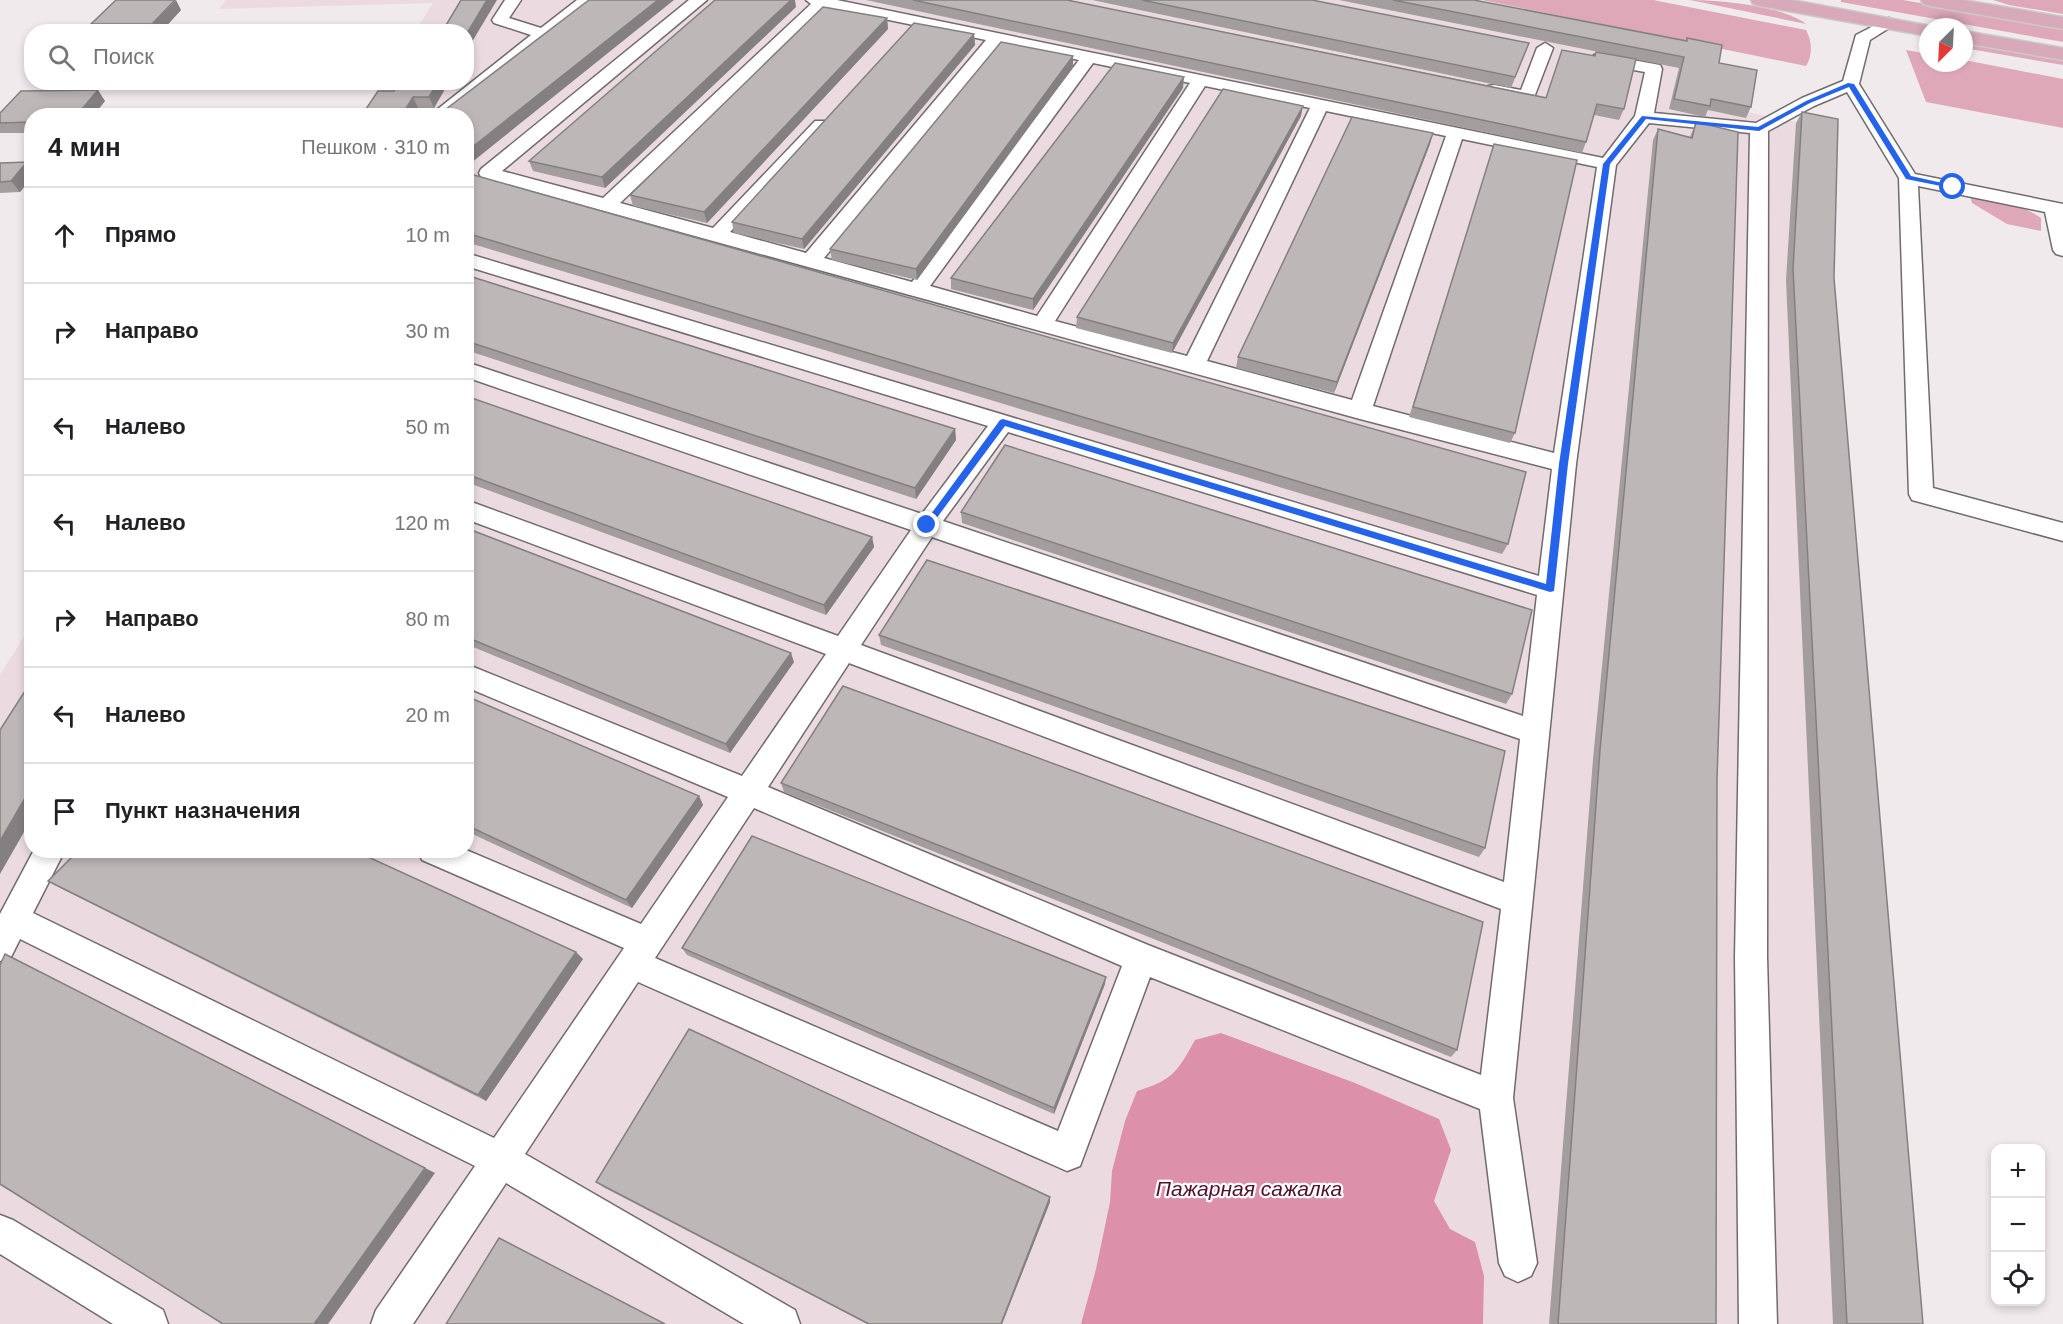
<!DOCTYPE html>
<html lang="ru">
<meta charset="utf-8">
<style>
:root{--surface:#fff;--page:#f6f6f6;--text:#202124;--muted:#757577;--line:#e0e0e0}
body{margin:0;font-family:Helvetica,sans-serif;background:var(--page);color:var(--text)}
.controls{position:absolute;right:18px;bottom:18px;display:grid;overflow:hidden;border-radius:12px;box-shadow:0 3px 9px #0003}
.controls button{width:54px;height:54px;display:grid;place-items:center;padding:0;border:0;border-bottom:2px solid var(--line);background:var(--surface);color:var(--text);font:30px sans-serif}
.compass{position:absolute;left:1919px;top:18px;width:54px;height:54px;border-radius:50%;background:var(--surface);box-shadow:0 3px 9px #0003;rotate:204deg}
.stop{position:absolute;width:18px;height:18px;margin:-14px;border:4px solid #2563eb;border-radius:50%;background:#fff}
.stop.end{background:#2563eb;border-color:#fff;box-shadow:0 2px 6px #0008}
.list{margin:0;padding:0;list-style:none}
h2{display:flex;justify-content:space-between;align-items:center;height:78px;margin:0;padding:0 24px;font-size:26px}
h2 small{font-size:20px;font-weight:400;color:var(--muted)}
.list li{display:grid;grid-template-columns:39px 1fr auto;gap:18px;align-items:center;box-sizing:border-box;height:96px;padding:0 24px;border-top:2px solid var(--line)}
.list b{display:block;font-size:22px;white-space:nowrap}
.list em{font-size:20px;font-style:normal;color:var(--muted)}
.icon{flex:none;width:33px;height:33px;fill:none;stroke:currentColor;stroke-width:2;stroke-linecap:round;stroke-linejoin:round}
.map{position:relative;flex:none;width:2063px;height:1324px;overflow:hidden}
.search{position:absolute;background:var(--surface);box-shadow:0 3px 9px #0003;left:24px;top:24px;width:450px;height:66px;display:flex;align-items:center;gap:15px;box-sizing:border-box;padding:0 21px;border-radius:24px;color:var(--muted);font-size:22px}
.panel{position:absolute;background:var(--surface);box-shadow:0 3px 9px #0003;left:24px;top:108px;width:450px;height:750px;border-radius:24px}
.map>svg:first-child{display:block}
.built{fill:#ebdbe0}
.green{fill:#dea8b9}
.water{fill:#dd90a9}
.lines{fill:none;stroke-linecap:round;stroke-linejoin:round}
.service-casing{stroke:#716b6d;stroke-width:3}
.primary-casing{stroke:#cbcaca;stroke-width:3}
.service{fill:#fff;fill-rule:evenodd}
.primary{fill:#d8a9b9;fill-rule:evenodd}
.wall{fill:#a39d9e}
.shaded-wall{fill:#848081}
.building{fill:#bdb7b8;stroke:#848081;stroke-width:1.5}
.route{fill:#2563eb}
.labels{text-anchor:middle;stroke-width:4.5;stroke-linejoin:round;paint-order:stroke}
.near-water-label{font-size:21px;font-style:italic;fill:#53102d;stroke:#fff}
</style>
<div class="map">
<svg width="2063" height="1324" viewBox="0 0 2063 1324">
<rect width="100%" height="100%" fill="#f1eaec"/>
<polygon class="built" points="226,0 1418,0 1714,73 1747,112 1832,129 1827,289 1907,1324 0,1324 0,675 31,625 32,850 466,850 466,116 361,115 382,83 466,82 466,32 415,31 433,3 219,9"/>
<g class="green">
<path d="M1482 0H1653L1806 30C1812 41 1813 55 1806 66Z"/>
<path d="M1690 0C1720 0 1783 6 1806 24Z"/>
<polygon points="1841,0 1903,0 2063,28 2063,42 1841,2"/>
<polygon points="1993,0 2063,0 2063,14 2009,5"/>
<polygon points="1964,40 2063,58 2063,65 1964,48"/>
<polygon points="1906,50 1928,54 1928,63 1964,63 1964,60 2063,79 2063,128 1926,102"/>
<path d="M1970 195C1995 200 2020 203 2041 218V231L2007 224 1972 203Z"/>
</g>
<path class="water" d="M1221 1033 1355 1083 1439 1119 1451 1150 1434 1201 1450 1229 1475 1242 1484 1276 1483 1324H1081L1096 1269 1110 1202 1112 1171 1125 1121 1137 1091C1173 1080 1177 1072 1195 1040Z"/>
<g class="lines">
<g class="service-casing">
<g id="service">
<polygon points="505,0 521,0 509,18 541,28 577,0 595,0 449,116 429,116 531,35 494,23 492,20"/>
<path d="M689 0H707L502 171 603 198 811 4 806 0H837L1603 158 1635 116 1645 72 1594 63 1592 59 1594 55 1600 54 1660 65 1662 69 1654 113 1756 123 1802 98 1843 81 1856 35 1889 18 1897 23 1870 40 1859 84 1915 174 2063 204V256L2056 254 2053 250 2045 212 1918 186 1933 488 2063 523V541L1912 500 1909 494 1899 178 1847 92 1814 106 1768 131 1767 957 1777 1324H1739L1735 957 1750 133 1649 123 1616 165 1576 464 1513 1098 1537 1263 1531 1276 1518 1282 1505 1276 1499 1263 1480 1109 1150 977 1080 1166 1067 1171 638 982 525 1154 795 1310 800 1324H744L506 1183 413 1324H371L376 1310 475 1166 20 939 11 957 0 961V914L34 850H65L33 913 494 1138 624 948 422 860 418 850H466L641 924 728 797 466 687V664L742 776 826 654 466 519V500L838 636 911 530 466 377V362L922 514 988 426 466 266V253L1539 576 1552 469 1360 419 481 177 479 173 481 169ZM826 7 986 40 806 253 730 232 827 129 830 125 827 121H815L713 228 620 203ZM1001 44 1079 60 912 282 824 258ZM1093 63 1190 83 1037 316 930 286ZM1205 86 1310 108 1187 356 1055 321ZM1326 111 1446 136 1352 400 1207 361ZM1462 139 1597 167 1554 453 1373 406ZM1008 432 1537 595 1523 716 943 521ZM932 537 1520 739 1504 882 861 645ZM849 663 1501 909 1481 1075 1148 945 768 787ZM754 808 1122 966 1058 1131 655 958Z"/>
<polygon points="1545,43 1553,48 1533,100 1527,101 1488,94 1485,90 1488,86 1494,85 1521,90 1537,48"/>
<polygon points="0,1215 13,1220 163,1310 168,1324 113,1324 0,1254"/>
</g>
</g>
<g class="primary-casing">
<g id="primary">
<polygon points="1751,0 1792,0 1936,27 1928,27 1928,36 1760,6 1753,4"/>
<polygon points="1921,0 1963,0 2063,17 2063,29 1930,6 1923,4"/>
<polygon points="1964,31 2063,48 2063,60 1964,43"/>
</g>
</g>
<use href="#service" class="service"/>
<use href="#primary" class="primary"/>
</g>
<g class="wall">
<polygon points="866,0 1067,0 1546,97 1562,50 1624,109 1619,120 1594,115 1586,142 1582,153"/>
<polygon points="1092,0 1312,0 1525,53 1511,88"/>
<polygon points="1339,0 1474,0 1686,41 1687,38 1719,63 1751,107 1746,118 1708,110 1705,117 1669,109 1679,68"/>
<polygon points="796,7 605,188 533,171 529,161"/>
<polygon points="181,10 161,32 96,32 91,24"/>
<polygon points="887,18 888,29 707,223 633,206 630,195"/>
<polygon points="974,34 975,45 804,249 734,233 732,222"/>
<polygon points="1073,56 1073,67 917,280 832,260 830,249"/>
<polygon points="449,82 434,108 418,108 413,116 363,116 394,91"/>
<polygon points="1183,88 1033,310 951,289 951,278"/>
<polygon points="105,101 93,116 32,116 32,133 0,133 0,113"/>
<polygon points="1802,112 1834,278 1923,1324 1833,1324 1786,280 1796,123"/>
<polygon points="1301,116 1172,353 1076,328 1077,317"/>
<polygon points="1696,122 1717,779 1716,1324 1549,1324 1593,759 1653,140 1658,129 1690,137"/>
<polygon points="1430,144 1334,393 1236,368 1238,357"/>
<polygon points="1491,155 1515,433 1510,443 1409,417"/>
<polygon points="27,162 32,168 32,177 20,192 0,193 0,163"/>
<polygon points="466,181 1508,544 1502,554 466,242"/>
<polygon points="466,275 955,429 956,440 916,499 466,350"/>
<polygon points="466,396 872,537 874,547 826,615 466,482"/>
<polygon points="961,512 1512,694 1506,704 962,523"/>
<polygon points="466,528 794,662 730,753 466,644"/>
<polygon points="879,635 1485,848 1479,857 881,645"/>
<polygon points="466,696 699,796 703,805 632,908 466,831"/>
<polygon points="781,783 1457,1050 1451,1057 784,792"/>
<polygon points="48,881 583,959 486,1101 62,889"/>
<polygon points="682,948 1105,984 1054,1114 687,955"/>
<polygon points="596,1182 1050,1202 1002,1324 867,1324 603,1187"/>
</g>
<g class="shaded-wall">
<polygon points="176,0 181,10 161,32 157,32 152,24"/>
<polygon points="487,0 497,0 466,52 466,35"/>
<polygon points="658,0 674,0 466,167 466,152"/>
<polygon points="791,0 795,0 796,7 605,188 602,177"/>
<polygon points="887,18 888,29 707,223 704,212"/>
<polygon points="974,34 975,45 804,249 802,239"/>
<polygon points="1073,56 1073,67 917,280 916,269"/>
<polygon points="1184,77 1183,88 1033,310 1033,299"/>
<polygon points="438,82 449,82 434,108 429,97"/>
<polygon points="98,90 105,101 93,116 76,116"/>
<polygon points="413,97 418,108 413,116 402,116"/>
<polygon points="1303,106 1301,116 1172,353 1173,343"/>
<polygon points="1433,133 1430,144 1334,393 1337,382"/>
<polygon points="27,162 32,168 32,177 20,192 11,181"/>
<polygon points="955,429 956,440 916,499 915,488"/>
<polygon points="872,537 874,547 826,615 824,605"/>
<polygon points="791,653 794,662 730,753 726,744"/>
<polygon points="32,786 32,818 0,874 0,841"/>
<polygon points="699,796 703,805 632,908 626,900"/>
<polygon points="576,952 583,959 486,1101 478,1095"/>
<polygon points="1106,977 1105,984 1054,1114 1054,1108"/>
<polygon points="425,1168 435,1173 328,1324 314,1324"/>
<polygon points="1050,1197 1050,1202 1002,1324 1001,1324"/>
</g>
<g class="building">
<polygon points="116,0 175,0 152,24 91,24"/>
<polygon points="461,0 487,0 466,35 466,32 442,32"/>
<polygon points="589,0 658,0 466,152 466,116 437,116"/>
<polygon points="715,0 791,0 602,177 529,161"/>
<polygon points="913,0 1067,0 1546,98 1562,50 1595,56 1596,52 1636,59 1624,109 1597,104 1586,142"/>
<polygon points="1142,0 1312,0 1529,43 1515,77"/>
<polygon points="1393,0 1474,0 1687,41 1687,38 1722,45 1719,63 1757,70 1751,107 1711,99 1710,106 1674,99 1684,57"/>
<polygon points="823,7 887,18 704,212 630,195"/>
<polygon points="914,23 974,34 802,239 732,222"/>
<polygon points="1001,42 1073,56 916,269 830,249"/>
<polygon points="1115,63 1184,77 1033,299 951,278"/>
<polygon points="400,82 438,82 429,97 413,97 402,115 362,115 378,91 394,91"/>
<polygon points="1223,89 1303,106 1173,343 1077,317"/>
<polygon points="98,90 76,116 32,116 32,122 0,123 0,113 21,91"/>
<polygon points="1802,112 1838,119 1834,278 1923,1324 1847,1324 1793,269"/>
<polygon points="1352,117 1433,133 1337,382 1238,357"/>
<polygon points="1696,122 1738,132 1717,779 1716,1324 1558,1324 1600,750 1658,129 1692,138"/>
<polygon points="1494,144 1577,160 1515,433 1413,407"/>
<polygon points="27,162 11,181 0,182 0,163"/>
<polygon points="474,175 1526,472 1508,544 466,233 466,181"/>
<polygon points="466,275 955,429 915,488 466,341"/>
<polygon points="466,396 872,537 824,605 466,474"/>
<polygon points="1005,445 1532,610 1512,694 961,512"/>
<polygon points="466,528 791,653 726,744 466,637"/>
<polygon points="927,560 1505,751 1485,848 879,635"/>
<polygon points="32,680 32,786 0,841 0,730"/>
<polygon points="843,686 1483,922 1457,1050 781,783"/>
<polygon points="466,696 699,796 626,900 466,825"/>
<polygon points="752,836 1106,977 1054,1108 682,948"/>
<polygon points="79,850 353,850 576,952 478,1095 48,881"/>
<polygon points="5,954 425,1168 314,1324 223,1324 0,1184 0,965"/>
<polygon points="689,1029 1050,1197 1001,1324 869,1324 596,1182"/>
<polygon points="499,1238 665,1324 446,1324"/>
</g>
<polygon class="route" points="1848,83 1854,84 1911,176 1956,186 1956,189 1906,179 1849,87 1810,103 1759,131 1646,119 1610,164 1568,464 1554,591 1550,592 1005,426 930,527 924,527 923,525 1000,420 1003,419 1546,584 1559,464 1603,164 1642,116 1758,127 1806,101"/>
<g class="labels">
<g class="near-water-label">
<text x="1249" y="1196">Пажарная сажалка</text>
</g>
</g>
</svg>
<div class="controls">
<button>+</button>
<button>−</button>
<button><svg class="icon" aria-label="locate" viewBox="0 0 24 24"><circle cx="12" cy="12" r="6"/><path d="M12 2v4M12 18v4M2 12h4M18 12h4"/></svg></button>
</div>
<svg class="compass" viewBox="-18 -18 36 36"><path d="M0-13l5 13h-10z" fill="#e53935"/><path d="M0 13l5-13h-10z" fill="#757577"/></svg>
<div class="stop" style="left:1953px;top:187px"></div>
<div class="stop end" style="left:927px;top:525px"></div>
<div class="search"><svg class="icon" aria-label="search" viewBox="0 0 24 24"><circle cx="10" cy="10" r="6"/><path d="M15 15l6 6"/></svg>Поиск</div>
<section class="panel">
<h2>4 мин<small>Пешком · 310 m</small></h2>
<ul class="list">
<li><svg class="icon" aria-label="ahead" viewBox="0 0 24 24"><path d="M12 20V5M6 11l6-6 6 6"/></svg><div><b>Прямо</b></div><em>10 m</em></li>
<li><svg class="icon" aria-label="right" viewBox="0 0 24 24"><path d="M7 20v-9h11M14 6l5 5-5 5"/></svg><div><b>Направо</b></div><em>30 m</em></li>
<li><svg class="icon" aria-label="left" viewBox="0 0 24 24"><path d="M17 20v-9H6M10 6l-5 5 5 5"/></svg><div><b>Налево</b></div><em>50 m</em></li>
<li><svg class="icon" aria-label="left" viewBox="0 0 24 24"><path d="M17 20v-9H6M10 6l-5 5 5 5"/></svg><div><b>Налево</b></div><em>120 m</em></li>
<li><svg class="icon" aria-label="right" viewBox="0 0 24 24"><path d="M7 20v-9h11M14 6l5 5-5 5"/></svg><div><b>Направо</b></div><em>80 m</em></li>
<li><svg class="icon" aria-label="left" viewBox="0 0 24 24"><path d="M17 20v-9H6M10 6l-5 5 5 5"/></svg><div><b>Налево</b></div><em>20 m</em></li>
<li><svg class="icon" aria-label="arrive" viewBox="0 0 24 24"><path d="M6 21V4h12l-3 4 3 4H6"/></svg><div><b>Пункт назначения</b></div></li>
</ul>
</section>
</div>
